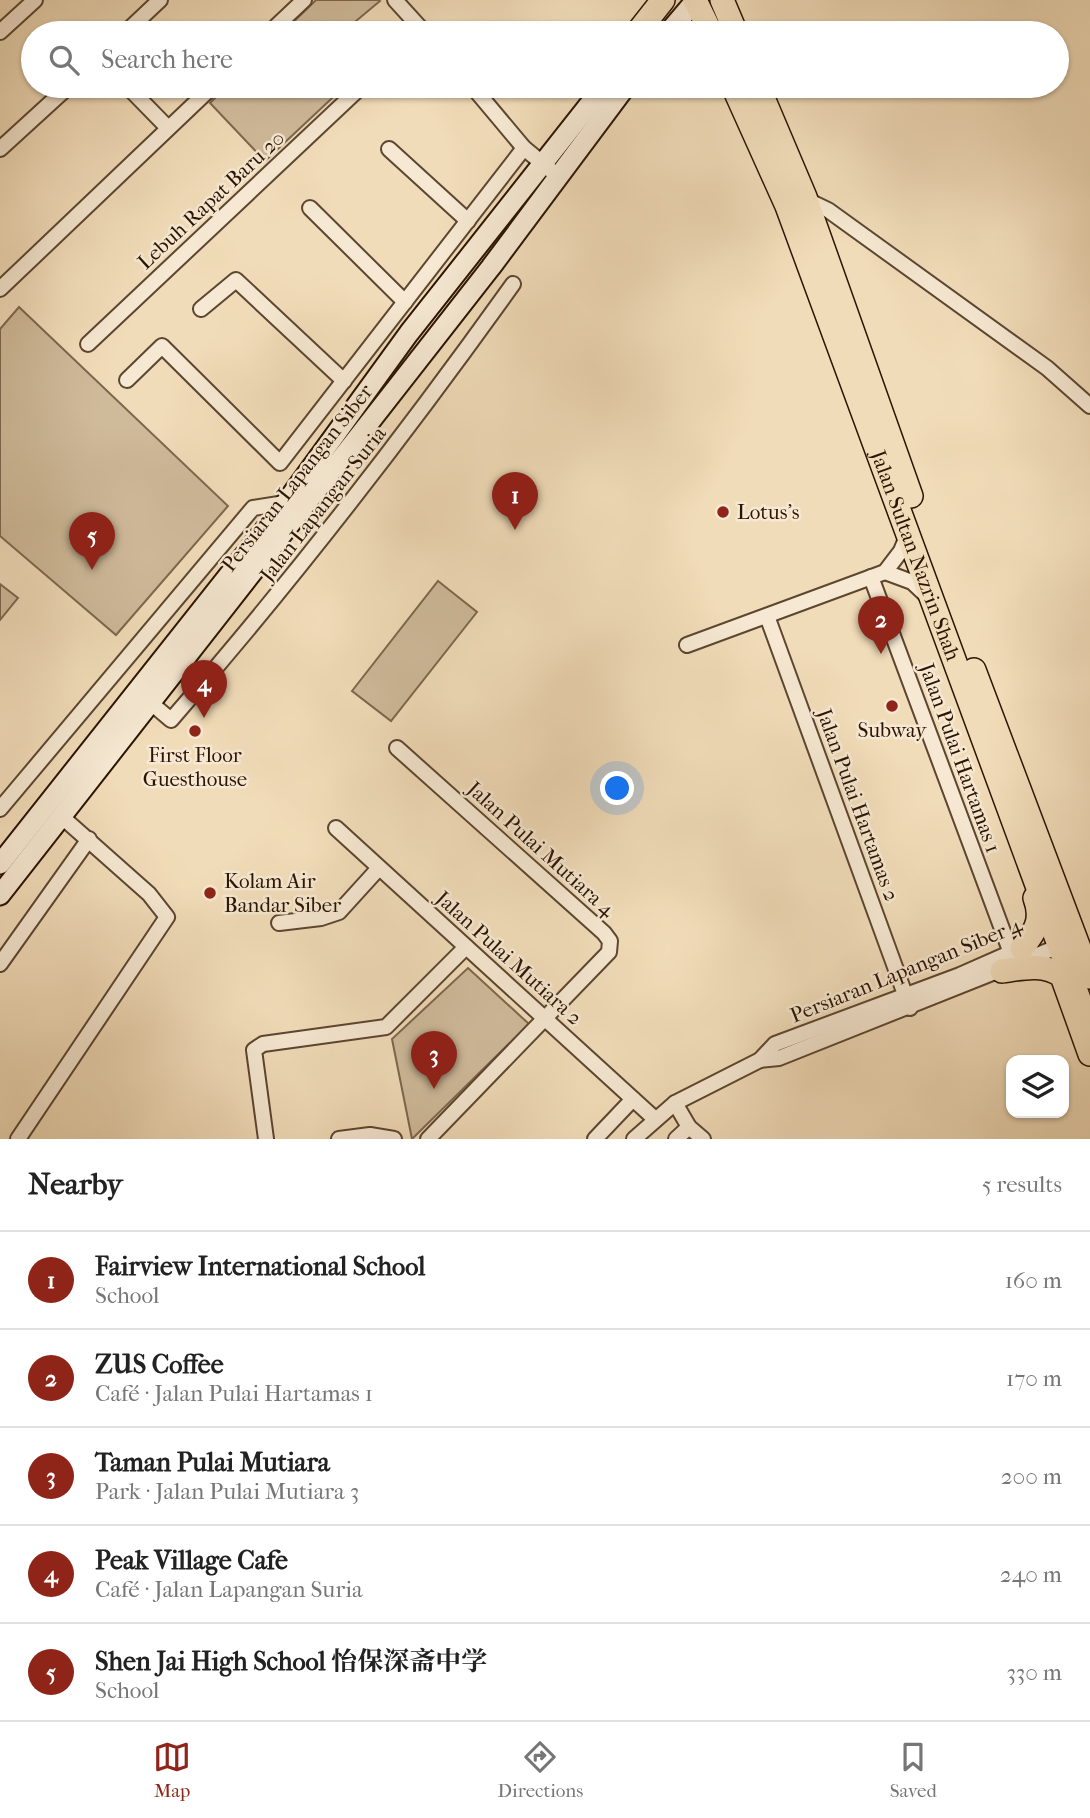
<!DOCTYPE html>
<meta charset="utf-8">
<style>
:root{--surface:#fff;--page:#f6f6f6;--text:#222;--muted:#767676;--line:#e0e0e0;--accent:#8f2418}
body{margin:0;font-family:"IM FELL French Canon","Noto Serif SC",serif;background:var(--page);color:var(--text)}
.controls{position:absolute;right:21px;bottom:21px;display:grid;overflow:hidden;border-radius:14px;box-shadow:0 2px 5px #0004}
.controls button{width:63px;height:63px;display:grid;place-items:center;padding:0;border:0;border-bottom:2px solid var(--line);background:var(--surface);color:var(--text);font:35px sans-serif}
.you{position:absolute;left:618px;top:789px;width:24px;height:24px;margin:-18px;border:5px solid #fff;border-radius:50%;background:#1a73e8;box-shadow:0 0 0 10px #1a73e833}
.badge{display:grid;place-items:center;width:46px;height:46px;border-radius:50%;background:var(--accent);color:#fff;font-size:23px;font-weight:700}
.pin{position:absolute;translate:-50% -58px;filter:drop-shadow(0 2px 4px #0008)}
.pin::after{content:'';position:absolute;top:37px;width:24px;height:21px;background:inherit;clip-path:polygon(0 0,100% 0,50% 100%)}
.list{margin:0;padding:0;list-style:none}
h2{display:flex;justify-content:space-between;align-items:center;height:91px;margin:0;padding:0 28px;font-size:30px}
h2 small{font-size:23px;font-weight:400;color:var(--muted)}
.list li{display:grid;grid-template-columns:46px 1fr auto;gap:21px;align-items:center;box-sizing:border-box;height:98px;padding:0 28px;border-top:2px solid var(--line)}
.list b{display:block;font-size:26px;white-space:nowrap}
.list p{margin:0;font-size:23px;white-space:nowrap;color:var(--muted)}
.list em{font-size:23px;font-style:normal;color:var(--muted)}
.icon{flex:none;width:38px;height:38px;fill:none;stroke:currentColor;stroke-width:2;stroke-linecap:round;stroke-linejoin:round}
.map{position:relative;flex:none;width:1090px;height:1139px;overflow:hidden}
.search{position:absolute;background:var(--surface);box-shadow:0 2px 5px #0004;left:21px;right:21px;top:21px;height:77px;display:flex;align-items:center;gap:18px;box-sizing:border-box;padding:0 24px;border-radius:38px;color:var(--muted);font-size:26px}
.sheet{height:581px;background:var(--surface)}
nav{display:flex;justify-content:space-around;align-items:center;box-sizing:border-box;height:98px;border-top:2px solid var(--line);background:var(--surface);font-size:19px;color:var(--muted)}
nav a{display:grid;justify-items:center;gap:4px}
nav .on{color:var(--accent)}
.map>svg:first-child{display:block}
.green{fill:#cfba9a;stroke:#7d674e;stroke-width:2}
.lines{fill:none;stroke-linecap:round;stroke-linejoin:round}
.minor-casing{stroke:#5c4630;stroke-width:18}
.secondary-casing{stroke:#2b1402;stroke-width:23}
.trunk-casing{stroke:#2b1402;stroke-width:26}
.minor{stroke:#f6e8d2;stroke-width:14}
.secondary{stroke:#f6e8d2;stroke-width:19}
.trunk{stroke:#f1dcb9;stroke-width:23}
.poi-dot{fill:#8f2418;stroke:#f6e8d2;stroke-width:2.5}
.labels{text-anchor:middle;stroke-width:5;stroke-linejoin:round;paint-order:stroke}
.street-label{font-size:21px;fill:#2b1402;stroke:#f6e8d2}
.poi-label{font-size:21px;fill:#2b1402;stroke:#f6e8d2;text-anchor:start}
</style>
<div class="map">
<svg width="1090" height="1139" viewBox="0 0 1090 1139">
<rect width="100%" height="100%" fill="#f1dcb9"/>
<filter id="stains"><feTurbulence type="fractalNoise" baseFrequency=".00286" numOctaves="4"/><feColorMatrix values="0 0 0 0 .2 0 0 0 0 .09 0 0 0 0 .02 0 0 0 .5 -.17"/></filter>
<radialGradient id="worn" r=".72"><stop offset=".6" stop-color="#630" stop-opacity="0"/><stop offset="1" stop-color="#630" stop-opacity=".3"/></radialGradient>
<g class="green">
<polygon points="316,0 379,0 380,1 344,31 346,33 282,33"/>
<polygon points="227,86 345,86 265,161 210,103"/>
<polygon points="19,307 228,506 116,635 0,536 0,329"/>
<polygon points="438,581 477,612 391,721 352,691"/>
<polygon points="0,584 18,598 0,620"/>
<polygon points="468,968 529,1024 412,1139 392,1039"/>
</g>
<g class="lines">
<g class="minor-casing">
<g id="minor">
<polyline points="395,0 425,33"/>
<polyline points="0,32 35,0"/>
<polyline points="125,33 160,0"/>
<polyline points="269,33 304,0"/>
<polyline points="127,86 168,128"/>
<polyline points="472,86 524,148 559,177"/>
<polyline points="0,149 69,86"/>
<polyline points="389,149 468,221"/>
<polyline points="803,198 828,210 1047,368 1090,406"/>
<polyline points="310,208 405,302"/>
<polyline points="0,289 213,86"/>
<polyline points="201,309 236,280 344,381"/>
<polyline points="88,344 362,86"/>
<polyline points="127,380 162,346 280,463 524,148"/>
<polyline points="885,572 912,582 928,597"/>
<polyline points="871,577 1011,953"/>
<polyline points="767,616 910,1008"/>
<polyline points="687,645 885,572 901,551 908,534"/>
<path d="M151 703 171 720C293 580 405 435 513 284"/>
<polyline points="397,748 604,933 610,941 609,952 428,1139"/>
<polyline points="0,809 253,508 285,503"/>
<polyline points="336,828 655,1119"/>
<polyline points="279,923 321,918 339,912 379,868"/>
<polyline points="0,964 89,839"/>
<polyline points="760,1060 779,1058 1065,944"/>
<polyline points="675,1103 689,1127 703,1139"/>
<polyline points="18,1139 167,917 149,894 61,816"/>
<polyline points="266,1139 254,1050 263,1044 386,1027 466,947"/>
<polyline points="339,1139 370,1135 394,1139"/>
<polyline points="595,1139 633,1099"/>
<polyline points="634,1139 675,1103 760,1060 775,1044 960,975 1028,945"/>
<polyline points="676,1139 689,1127"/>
</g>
</g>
<g class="secondary-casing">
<g id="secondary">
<polyline points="668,33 696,0"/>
<polyline points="0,864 282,508 409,333 604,86"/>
<polyline points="0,895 491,267 626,86"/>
</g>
</g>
<g class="trunk-casing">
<g id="trunk">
<polyline points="695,0 711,33"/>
<polyline points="722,0 736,33"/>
<polyline points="637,33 663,0"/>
<polyline points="677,33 703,33"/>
<path id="s1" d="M733 86 787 206 1090 1029"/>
<polyline points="758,86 805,197 911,496"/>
<polyline points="974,670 1090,977"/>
<path d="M1022 948C1036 931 1043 919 1035 898"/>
<path d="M1002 971C1023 968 1044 963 1062 976L1090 1054"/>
</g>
</g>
<use href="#minor" class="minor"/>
<use href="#secondary" class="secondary"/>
<use href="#trunk" class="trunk"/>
</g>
<g class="poi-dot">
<circle cx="723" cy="512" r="7"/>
<circle cx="892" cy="706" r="7"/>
<circle cx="195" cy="731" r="7"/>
<circle cx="210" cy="893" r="7"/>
</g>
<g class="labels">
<g class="street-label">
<text transform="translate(211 200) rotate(-43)" y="7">Lebuh Rapat Baru 20</text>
<text transform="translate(297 478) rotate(-52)" y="7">Persiaran Lapangan Siber</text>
<text transform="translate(323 504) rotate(-52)" y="7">Jalan Lapangan Suria</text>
<text dy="7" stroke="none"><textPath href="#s1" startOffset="504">Jalan Sultan Nazrin Shah</textPath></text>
<text transform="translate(960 758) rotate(70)" y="7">Jalan Pulai Hartamas 1</text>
<text transform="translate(858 805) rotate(70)" y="7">Jalan Pulai Hartamas 2</text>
<text transform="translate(541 849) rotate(42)" y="7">Jalan Pulai Mutiara 4</text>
<text transform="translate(509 958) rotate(42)" y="7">Jalan Pulai Mutiara 2</text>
<text transform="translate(906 970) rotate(-22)" y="7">Persiaran Lapangan Siber 4</text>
</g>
<g class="poi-label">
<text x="737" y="519">Lotus's</text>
<text x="892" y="737" text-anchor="middle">Subway</text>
<text x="195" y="762" text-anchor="middle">First Floor<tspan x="195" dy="24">Guesthouse</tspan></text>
<text x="224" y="888">Kolam Air<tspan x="224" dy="24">Bandar Siber</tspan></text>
</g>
</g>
<rect width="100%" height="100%" filter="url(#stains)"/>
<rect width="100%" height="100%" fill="url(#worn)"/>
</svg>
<div class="controls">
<button><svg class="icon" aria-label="layers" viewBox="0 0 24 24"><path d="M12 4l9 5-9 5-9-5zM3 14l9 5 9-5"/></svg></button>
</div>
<div class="you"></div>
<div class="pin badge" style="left:515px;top:530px">1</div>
<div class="pin badge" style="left:881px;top:654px">2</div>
<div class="pin badge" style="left:434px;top:1089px">3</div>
<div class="pin badge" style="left:204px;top:718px">4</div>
<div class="pin badge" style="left:92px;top:570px">5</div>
<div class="search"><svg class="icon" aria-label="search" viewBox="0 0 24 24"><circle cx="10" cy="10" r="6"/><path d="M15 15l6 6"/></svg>Search here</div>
</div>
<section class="sheet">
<h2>Nearby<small>5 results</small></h2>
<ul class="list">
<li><span class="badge">1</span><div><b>Fairview International School</b><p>School</p></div><em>160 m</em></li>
<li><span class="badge">2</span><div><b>ZUS Coffee</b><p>Café · Jalan Pulai Hartamas 1</p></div><em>170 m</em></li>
<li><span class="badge">3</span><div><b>Taman Pulai Mutiara</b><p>Park · Jalan Pulai Mutiara 3</p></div><em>200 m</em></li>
<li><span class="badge">4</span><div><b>Peak Village Cafe</b><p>Café · Jalan Lapangan Suria</p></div><em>240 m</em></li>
<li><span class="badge">5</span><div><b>Shen Jai High School 怡保深斋中学</b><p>School</p></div><em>330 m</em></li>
</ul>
</section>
<nav>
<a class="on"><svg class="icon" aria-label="map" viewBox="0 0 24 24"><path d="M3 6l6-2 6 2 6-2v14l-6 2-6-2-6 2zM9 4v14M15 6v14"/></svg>Map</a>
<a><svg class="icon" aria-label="directions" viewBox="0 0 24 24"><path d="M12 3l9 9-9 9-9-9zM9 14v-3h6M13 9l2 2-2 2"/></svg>Directions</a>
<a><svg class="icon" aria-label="saved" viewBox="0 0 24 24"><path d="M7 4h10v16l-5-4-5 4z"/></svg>Saved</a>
</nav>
